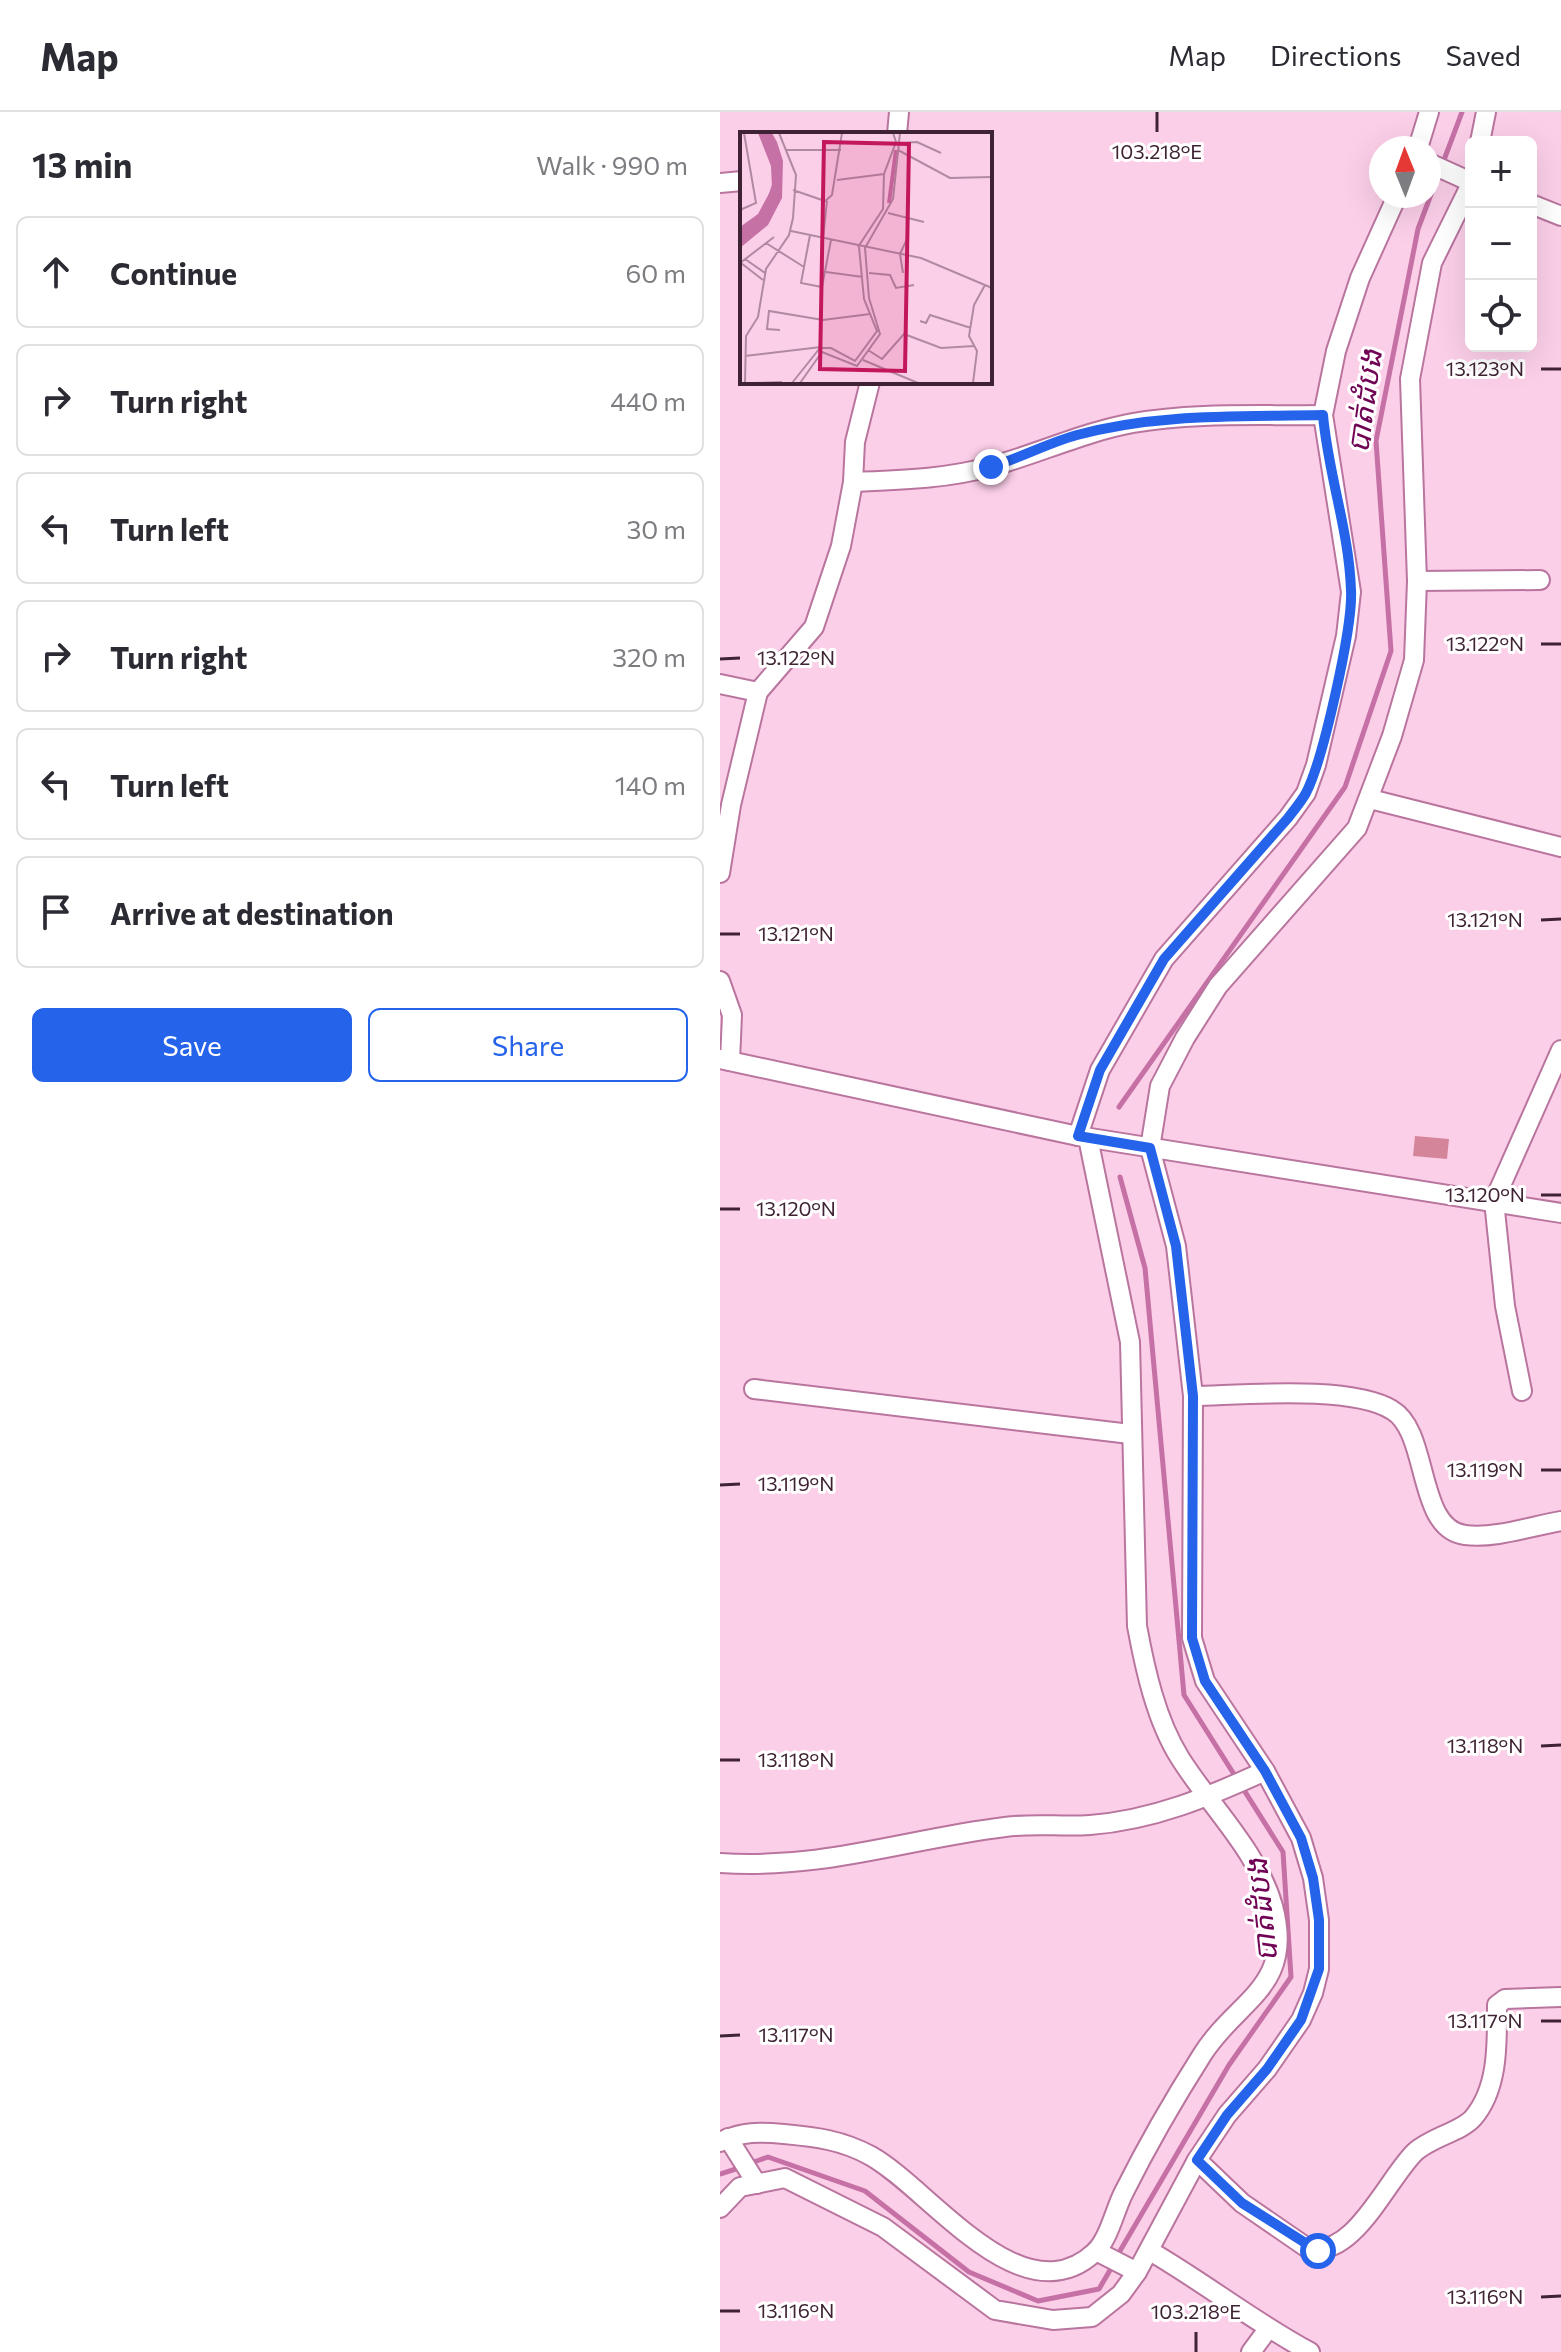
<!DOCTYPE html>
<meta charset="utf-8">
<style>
:root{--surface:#fff;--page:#f2f2f3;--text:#2b2b33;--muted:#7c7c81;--line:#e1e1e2;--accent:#2563eb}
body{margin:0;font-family:Commissioner,"Noto Sans Khmer",sans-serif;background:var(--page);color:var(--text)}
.controls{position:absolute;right:24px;top:24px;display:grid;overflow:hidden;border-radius:12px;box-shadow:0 8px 32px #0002}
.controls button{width:72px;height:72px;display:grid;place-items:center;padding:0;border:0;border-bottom:2px solid var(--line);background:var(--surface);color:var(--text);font:40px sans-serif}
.compass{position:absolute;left:649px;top:24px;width:72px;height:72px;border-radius:50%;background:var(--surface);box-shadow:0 8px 32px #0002;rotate:359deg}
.stop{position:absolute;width:24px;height:24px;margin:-18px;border:6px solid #2563eb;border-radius:50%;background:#fff}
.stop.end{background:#2563eb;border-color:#fff;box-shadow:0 2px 8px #0008}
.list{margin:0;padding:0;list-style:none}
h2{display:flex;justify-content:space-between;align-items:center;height:104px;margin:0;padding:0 32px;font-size:34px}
h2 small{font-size:26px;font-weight:400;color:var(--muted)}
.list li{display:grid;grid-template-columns:52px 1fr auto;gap:24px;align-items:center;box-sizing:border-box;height:112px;margin:0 16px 16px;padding:0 16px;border:2px solid var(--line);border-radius:12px}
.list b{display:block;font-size:30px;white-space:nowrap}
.list em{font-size:26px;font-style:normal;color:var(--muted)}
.actions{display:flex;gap:16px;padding:24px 32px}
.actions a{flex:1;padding:18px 0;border:2px solid var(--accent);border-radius:12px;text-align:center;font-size:28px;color:var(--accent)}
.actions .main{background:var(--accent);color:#fff}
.icon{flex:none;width:44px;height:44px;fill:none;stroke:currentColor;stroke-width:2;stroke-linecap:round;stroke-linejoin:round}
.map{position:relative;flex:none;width:841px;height:2240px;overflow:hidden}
header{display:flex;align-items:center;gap:48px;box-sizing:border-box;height:112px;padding:0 40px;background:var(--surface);border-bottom:2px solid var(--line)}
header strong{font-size:38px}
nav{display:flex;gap:44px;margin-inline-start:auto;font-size:28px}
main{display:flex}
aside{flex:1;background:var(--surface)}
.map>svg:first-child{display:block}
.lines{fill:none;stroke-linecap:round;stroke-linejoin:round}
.stream{stroke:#c671a6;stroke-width:5}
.building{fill:#d4859a}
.minor-casing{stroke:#b9759e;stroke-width:22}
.minor{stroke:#fff;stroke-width:18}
.route{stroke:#2563eb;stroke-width:10}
.ticks{fill:none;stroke:#3f2334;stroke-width:3}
.labels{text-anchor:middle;stroke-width:6;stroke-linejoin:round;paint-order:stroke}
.water-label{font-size:30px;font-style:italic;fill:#710354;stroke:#fff}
.inset-river{fill:none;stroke:#c671a6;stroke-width:4}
.inset-road{fill:none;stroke:#b08aa1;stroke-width:2}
.view{fill:#c2185b;fill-opacity:0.15;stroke:#c2185b;stroke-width:4}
.inset-edge{fill:none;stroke:#3f2334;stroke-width:4}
.ticks-label{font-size:20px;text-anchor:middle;fill:#3f2334;stroke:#fff;stroke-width:6;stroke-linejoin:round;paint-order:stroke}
</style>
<header>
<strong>Map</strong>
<nav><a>Map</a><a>Directions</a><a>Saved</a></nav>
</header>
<main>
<aside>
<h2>13 min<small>Walk · 990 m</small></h2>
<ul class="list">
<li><svg class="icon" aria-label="ahead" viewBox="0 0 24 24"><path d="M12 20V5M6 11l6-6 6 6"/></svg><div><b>Continue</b></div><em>60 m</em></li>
<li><svg class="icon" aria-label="right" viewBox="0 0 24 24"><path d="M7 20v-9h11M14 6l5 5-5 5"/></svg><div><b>Turn right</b></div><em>440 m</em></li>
<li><svg class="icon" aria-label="left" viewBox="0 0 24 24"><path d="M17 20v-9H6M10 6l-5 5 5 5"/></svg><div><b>Turn left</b></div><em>30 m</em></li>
<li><svg class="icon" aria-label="right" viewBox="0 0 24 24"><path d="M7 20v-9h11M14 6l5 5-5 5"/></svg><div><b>Turn right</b></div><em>320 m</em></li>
<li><svg class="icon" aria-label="left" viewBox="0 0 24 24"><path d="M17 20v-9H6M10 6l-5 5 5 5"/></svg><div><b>Turn left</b></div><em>140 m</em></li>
<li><svg class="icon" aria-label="arrive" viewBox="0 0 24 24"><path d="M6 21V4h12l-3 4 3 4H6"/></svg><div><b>Arrive at destination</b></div></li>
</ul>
<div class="actions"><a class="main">Save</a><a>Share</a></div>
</aside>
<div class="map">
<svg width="841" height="2240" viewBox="0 0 841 2240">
<rect width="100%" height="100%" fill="#fccfe9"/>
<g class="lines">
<g class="stream">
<polyline points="399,995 625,675 671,539 656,329 698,117 742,0"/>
<polyline points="31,2051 48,2045 145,2079 249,2160 318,2189 379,2177 393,2153"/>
<polyline points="0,2062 22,2055"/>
<polyline points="397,2144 509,1953 571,1865 563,1740 464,1583 425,1156 400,1065"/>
</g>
</g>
<polygon class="building" points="695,1024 729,1027 727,1047 693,1044"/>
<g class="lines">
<g class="minor-casing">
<g id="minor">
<polyline points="177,22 179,0"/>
<polyline points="760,30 766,0"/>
<polyline points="698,36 709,0"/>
<polyline points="709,51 751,70"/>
<polyline points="0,71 22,69"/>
<polyline points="811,92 841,104"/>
<path d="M133 370C180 368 227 367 273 354 320 341 364 320 413 311 475 300 540 304 603 303"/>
<polyline points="697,469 820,468"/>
<polyline points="0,572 38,580 94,515 121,434 133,370 135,330 150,270"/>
<polyline points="650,687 841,735"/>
<polyline points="0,761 11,693 38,580"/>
<polyline points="0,869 12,903 10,949"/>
<polyline points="0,947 358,1024 841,1101"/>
<polyline points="358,1024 380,958 444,847 568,706 586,681 596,653 626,524 631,480 603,303 616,239 640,166 677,84"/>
<polyline points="34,1277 410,1322"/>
<polyline points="802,1279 785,1194 774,1089 841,938"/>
<path d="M473 1284C523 1283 631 1273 672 1298 710 1320 696 1417 745 1423 775 1427 811 1414 841 1409"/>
<path d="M0 1751C103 1758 186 1727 285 1715 313 1711 342 1715 370 1713 434 1708 488 1685 545 1659"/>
<polyline points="8,2026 37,2072"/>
<path d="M0 2030C23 2019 39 2020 64 2022 96 2025 122 2028 151 2044 210 2077 302 2208 375 2140 389 2127 395 2097 404 2080 427 2034 454 1987 482 1943 517 1887 575 1876 553 1794 537 1738 490 1694 460 1646 436 1608 425 1557 417 1514L410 1230 368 1026"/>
<path d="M477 2048 522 2091 586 2135C632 2151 667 2067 695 2040 710 2026 742 2019 753 2006 779 1976 777 1930 777 1893L785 1887 841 1885"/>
<polyline points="0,2096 20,2075 65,2066 163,2115 275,2198 333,2208 372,2205 401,2182 417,2160 477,2048 507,2003 547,1957 581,1908 593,1881 599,1857 599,1808 593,1766 581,1726 545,1659 485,1569 472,1526 473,1284 456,1134 430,1036 440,974 465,926 498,874 637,716 672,624 694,548 697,469 690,267 712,151 751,72"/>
<polyline points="376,2139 417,2160"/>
<path d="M430 2139C485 2171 534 2210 590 2240"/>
<polyline points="531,2240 548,2217"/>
</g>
</g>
<use href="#minor" class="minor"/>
</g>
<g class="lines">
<path class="route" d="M271 355C300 346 328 331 357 323 438 301 520 305 603 303 608 362 629 418 631 478 633 515 603 648 586 681 581 690 574 698 568 706L444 847 380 958 358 1024 430 1036 456 1134 473 1284 472 1526 485 1569 545 1659 581 1726 593 1766 599 1808V1857L581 1908 547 1957 507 2003 477 2048 522 2091 598 2139"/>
</g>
<path class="ticks" d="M437 0V20M821 257H841M821 532H841M0 547 20 546M821 808 841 807M0 822H20M821 1083H841M0 1097H20M821 1358H841M0 1373 20 1372M821 1634 841 1633M0 1648H20M821 1909H841M0 1924 20 1923M821 2185 841 2184M0 2199H20M476 2220V2240"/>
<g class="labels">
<g class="water-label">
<text transform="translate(645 289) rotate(-82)" y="10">បាត់ដំបង</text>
<text transform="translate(542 1798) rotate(-96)" y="10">បាត់ដំបង</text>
</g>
</g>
<g transform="translate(20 20)">
<rect width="252" height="252" fill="#fccfe9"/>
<path d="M18 1H32L37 10 43 29 42 66 28 93 0 116V95L18 82 32 56 31 34Z" fill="#c671a6"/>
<path class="inset-river" d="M149 71 156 18M0 107 25 80 39 38 27 1"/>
<path class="inset-road" d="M161 11 177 10 201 21M45 18H101M158 18 210 46 252 45M97 48 144 42M53 58 85 69 92 63 102 1M0 78 16 71 4 1M148 81 184 90M51 99 181 126 252 156M70 103 61 151 82 155 91 108M83 106 87 69M26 111 64 135M118 115 143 77 144 42 156 10 153 1M5 127 25 141M0 131 34 105M1 131 23 148M86 140 123 145M129 141 150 143 156 156 174 153M163 141 160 122 167 107M180 189 186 191 190 183 231 196M40 198 27 197 29 179 83 188 130 182M128 218 142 227 164 202 201 216 234 214M5 224 81 215M123 228 178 251M5 251 6 204 18 185 26 137 49 103 53 86 56 43 39 1M14 251 42 250M52 251 80 216H91L115 229 137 199 124 167 119 115M60 251 82 220 117 234 140 202 129 166 125 116 153 67 160 1M233 251 237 219 229 204 234 173 245 153"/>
<path class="view" d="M84 10 169 12 165 239 80 237Z"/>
<rect width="252" height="252" class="inset-edge"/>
</g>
<g class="ticks-label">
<text x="437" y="47">103.218°E</text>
<text x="765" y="264">13.123°N</text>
<text x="765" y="539">13.122°N</text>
<text x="76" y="553">13.122°N</text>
<text x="765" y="815">13.121°N</text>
<text x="76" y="829">13.121°N</text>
<text x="765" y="1090">13.120°N</text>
<text x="76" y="1104">13.120°N</text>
<text x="765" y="1365">13.119°N</text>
<text x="76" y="1379">13.119°N</text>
<text x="765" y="1641">13.118°N</text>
<text x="76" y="1655">13.118°N</text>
<text x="765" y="1916">13.117°N</text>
<text x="76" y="1930">13.117°N</text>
<text x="765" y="2192">13.116°N</text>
<text x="76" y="2206">13.116°N</text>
<text x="476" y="2207">103.218°E</text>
</g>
</svg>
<div class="controls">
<button>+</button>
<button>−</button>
<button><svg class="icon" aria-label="locate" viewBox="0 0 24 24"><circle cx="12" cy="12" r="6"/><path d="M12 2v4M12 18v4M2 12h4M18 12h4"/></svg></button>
</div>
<svg class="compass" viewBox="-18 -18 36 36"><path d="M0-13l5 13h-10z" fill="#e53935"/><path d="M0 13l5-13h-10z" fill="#7c7c81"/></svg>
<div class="stop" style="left:598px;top:2139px"></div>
<div class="stop end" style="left:271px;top:355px"></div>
</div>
</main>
